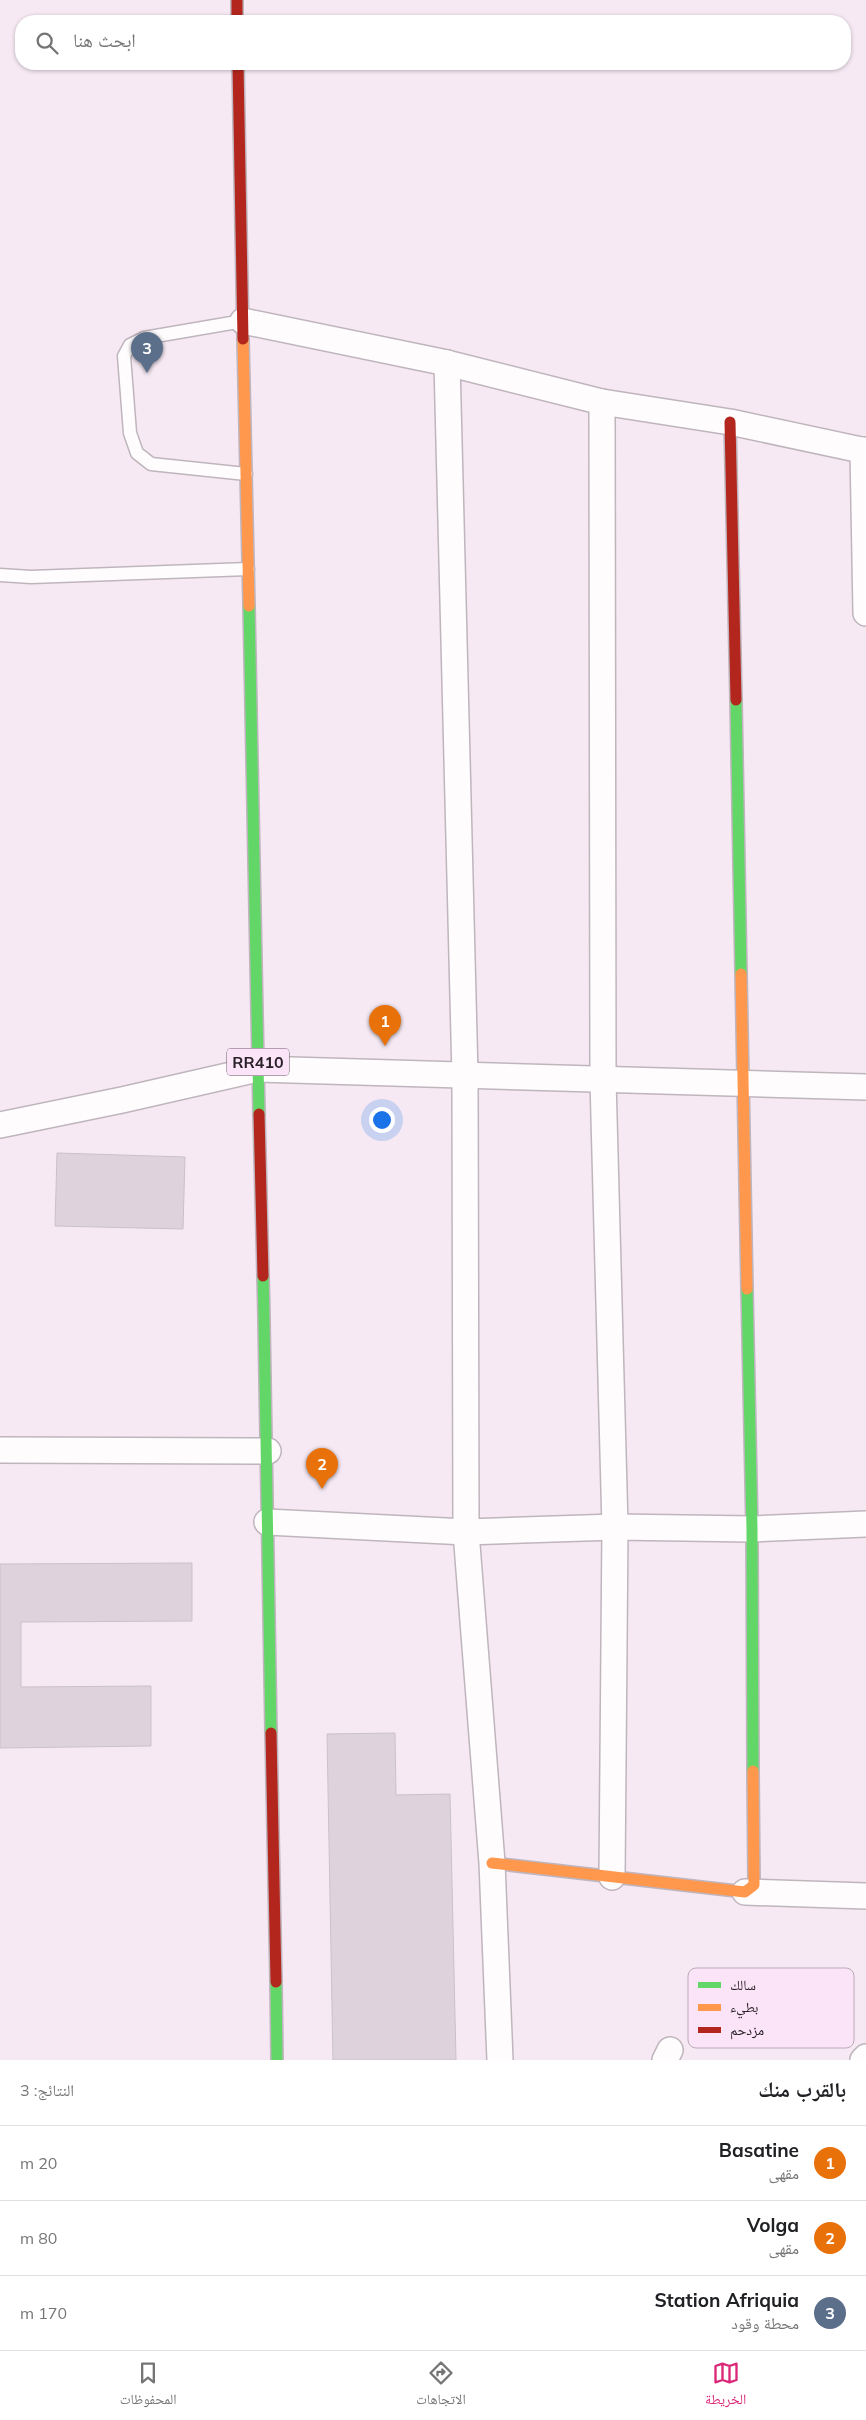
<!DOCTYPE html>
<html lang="ar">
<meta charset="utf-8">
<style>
:root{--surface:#fff;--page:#f2f2f2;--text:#202124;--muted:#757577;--line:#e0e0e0;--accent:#db2777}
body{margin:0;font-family:Mulish,"Noto Naskh Arabic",sans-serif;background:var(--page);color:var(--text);direction:rtl}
.you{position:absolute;left:381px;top:1119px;width:18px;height:18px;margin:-12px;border:4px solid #fff;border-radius:50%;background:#1a73e8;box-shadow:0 0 0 8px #1a73e833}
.badge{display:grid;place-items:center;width:32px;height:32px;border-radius:50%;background:var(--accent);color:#fff;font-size:16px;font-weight:700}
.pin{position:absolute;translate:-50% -41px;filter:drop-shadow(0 1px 2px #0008)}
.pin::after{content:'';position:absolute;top:26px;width:18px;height:15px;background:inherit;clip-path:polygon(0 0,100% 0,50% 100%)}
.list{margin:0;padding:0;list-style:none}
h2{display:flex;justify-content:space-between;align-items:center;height:65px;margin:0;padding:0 20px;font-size:21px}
h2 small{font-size:16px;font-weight:400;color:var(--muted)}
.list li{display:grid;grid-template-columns:32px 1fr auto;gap:15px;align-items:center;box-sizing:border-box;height:75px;padding:0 20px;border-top:1px solid var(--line)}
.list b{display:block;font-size:19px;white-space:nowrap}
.list p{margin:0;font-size:16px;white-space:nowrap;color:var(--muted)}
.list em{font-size:16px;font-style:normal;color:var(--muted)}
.icon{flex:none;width:28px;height:28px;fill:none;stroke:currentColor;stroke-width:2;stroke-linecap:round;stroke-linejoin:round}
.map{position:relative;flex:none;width:866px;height:2060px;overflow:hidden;direction:ltr}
.search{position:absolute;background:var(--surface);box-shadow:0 1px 4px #0004;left:15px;right:15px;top:15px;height:55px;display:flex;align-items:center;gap:12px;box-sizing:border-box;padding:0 18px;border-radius:20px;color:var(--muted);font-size:19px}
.sheet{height:290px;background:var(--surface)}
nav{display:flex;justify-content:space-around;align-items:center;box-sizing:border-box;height:70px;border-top:1px solid var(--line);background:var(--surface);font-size:14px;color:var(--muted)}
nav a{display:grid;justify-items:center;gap:2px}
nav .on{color:var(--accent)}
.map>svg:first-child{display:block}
.building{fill:#ded3dc;stroke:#cbc1c9}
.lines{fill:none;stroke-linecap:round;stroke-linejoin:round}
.lane-casing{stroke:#bfb5bd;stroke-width:15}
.street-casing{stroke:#bfb5bd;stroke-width:28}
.fast-casing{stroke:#bfb5bd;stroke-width:14}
.slow-casing{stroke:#bfb5bd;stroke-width:14}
.jam-casing{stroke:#bfb5bd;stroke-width:14}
.lane{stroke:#fefcfd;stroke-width:12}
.street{stroke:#fefcfd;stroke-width:25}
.fast{stroke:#63d668;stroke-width:11}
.slow{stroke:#ff974d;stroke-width:11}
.jam{stroke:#b3261e;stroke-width:11}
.labels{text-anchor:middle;stroke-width:4;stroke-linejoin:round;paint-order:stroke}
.shield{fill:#fbe4f7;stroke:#685b65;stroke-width:1}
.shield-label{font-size:16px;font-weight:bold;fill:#292027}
.key{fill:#fbe4f7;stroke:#bca9b9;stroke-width:1}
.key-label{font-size:14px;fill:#292027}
</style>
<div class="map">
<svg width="866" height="2060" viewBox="0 0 866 2060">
<rect width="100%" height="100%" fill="#f6e9f4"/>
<g class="building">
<polygon points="57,1153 185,1157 183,1229 55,1226"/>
<polygon points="192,1563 192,1621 21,1622 21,1687 151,1686 151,1746 0,1748 0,1564"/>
<polygon points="395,1733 396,1795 450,1794 456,2060 333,2060 327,1734"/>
</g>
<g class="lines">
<g class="lane-casing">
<g id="lane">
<polyline points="243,321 144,338 130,345 124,356 130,433 137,453 151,464 246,474"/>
<polyline points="0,575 31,577 248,569"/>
</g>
</g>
<g class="street-casing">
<g id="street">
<polyline points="243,321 447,363 602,402 730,422 866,451"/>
<polyline points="447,363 465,1076 466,1532 492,1863 500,2060"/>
<polyline points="602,402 603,1080 615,1527 612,1877"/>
<polyline points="863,450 866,613"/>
<polyline points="0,1125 122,1100 258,1069 866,1087"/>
<polyline points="0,1450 268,1451"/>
<polyline points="267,1522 466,1532 615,1527 752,1529 866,1524"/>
<polyline points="745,1892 866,1896"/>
<polyline points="665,2060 670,2050"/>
<polyline points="863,2060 866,2057"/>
</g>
</g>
<g class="fast-casing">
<g id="fast">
<polyline points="249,606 259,1114"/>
<polyline points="736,700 741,974"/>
<path d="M263 1276C267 1428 268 1580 271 1733"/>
<polyline points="747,1289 752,1529 753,1771"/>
<polyline points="276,1982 277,2060"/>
</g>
</g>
<g class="slow-casing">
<g id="slow">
<polyline points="243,339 249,606"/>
<polyline points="741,974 747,1289"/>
<polyline points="492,1863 745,1892 754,1885 753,1771"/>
</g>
</g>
<g class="jam-casing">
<g id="jam">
<polyline points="237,0 237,21"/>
<polyline points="238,64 243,339"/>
<polyline points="730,422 736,700"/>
<polyline points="259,1114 263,1276"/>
<polyline points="271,1733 276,1982"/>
</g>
</g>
<use href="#lane" class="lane"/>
<use href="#street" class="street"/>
<use href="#fast" class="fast"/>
<use href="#slow" class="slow"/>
<use href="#jam" class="jam"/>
</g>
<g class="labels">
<rect class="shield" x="227" y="1048.5" width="62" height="27" rx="4"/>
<g class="shield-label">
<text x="258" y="1068">RR410</text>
</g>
</g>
<rect x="688" y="1968" width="166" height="80" rx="8" class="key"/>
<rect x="698" y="1982" width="23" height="6" fill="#63d668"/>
<rect x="698" y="2004" width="23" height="7" fill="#ff974d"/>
<rect x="698" y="2027" width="23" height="6" fill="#b3261e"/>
<g class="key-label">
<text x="730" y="1990">سالك</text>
<text x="730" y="2012">بطيء</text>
<text x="730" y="2035">مزدحم</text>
</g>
</svg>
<div class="you"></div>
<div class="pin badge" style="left:385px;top:1046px;background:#e8710a">1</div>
<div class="pin badge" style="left:322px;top:1489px;background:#e8710a">2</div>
<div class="pin badge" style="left:147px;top:373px;background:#5c6f8a">3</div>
<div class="search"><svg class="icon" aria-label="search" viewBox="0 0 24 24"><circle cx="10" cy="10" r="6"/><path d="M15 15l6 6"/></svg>ابحث هنا</div>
</div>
<section class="sheet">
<h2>بالقرب منك<small>النتائج: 3</small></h2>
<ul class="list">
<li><span class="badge" style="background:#e8710a">1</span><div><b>Basatine</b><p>مقهى</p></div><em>20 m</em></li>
<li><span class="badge" style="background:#e8710a">2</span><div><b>Volga</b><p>مقهى</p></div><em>80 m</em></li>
<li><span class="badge" style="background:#5c6f8a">3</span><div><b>Station Afriquia</b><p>محطة وقود</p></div><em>170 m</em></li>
</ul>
</section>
<nav>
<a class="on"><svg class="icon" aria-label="map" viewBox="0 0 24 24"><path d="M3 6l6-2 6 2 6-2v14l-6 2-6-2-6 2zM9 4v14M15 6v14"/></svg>الخريطة</a>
<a><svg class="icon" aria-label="directions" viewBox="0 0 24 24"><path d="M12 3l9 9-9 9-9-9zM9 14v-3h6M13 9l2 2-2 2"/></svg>الاتجاهات</a>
<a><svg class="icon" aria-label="saved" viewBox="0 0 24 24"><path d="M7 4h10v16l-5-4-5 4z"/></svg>المحفوظات</a>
</nav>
